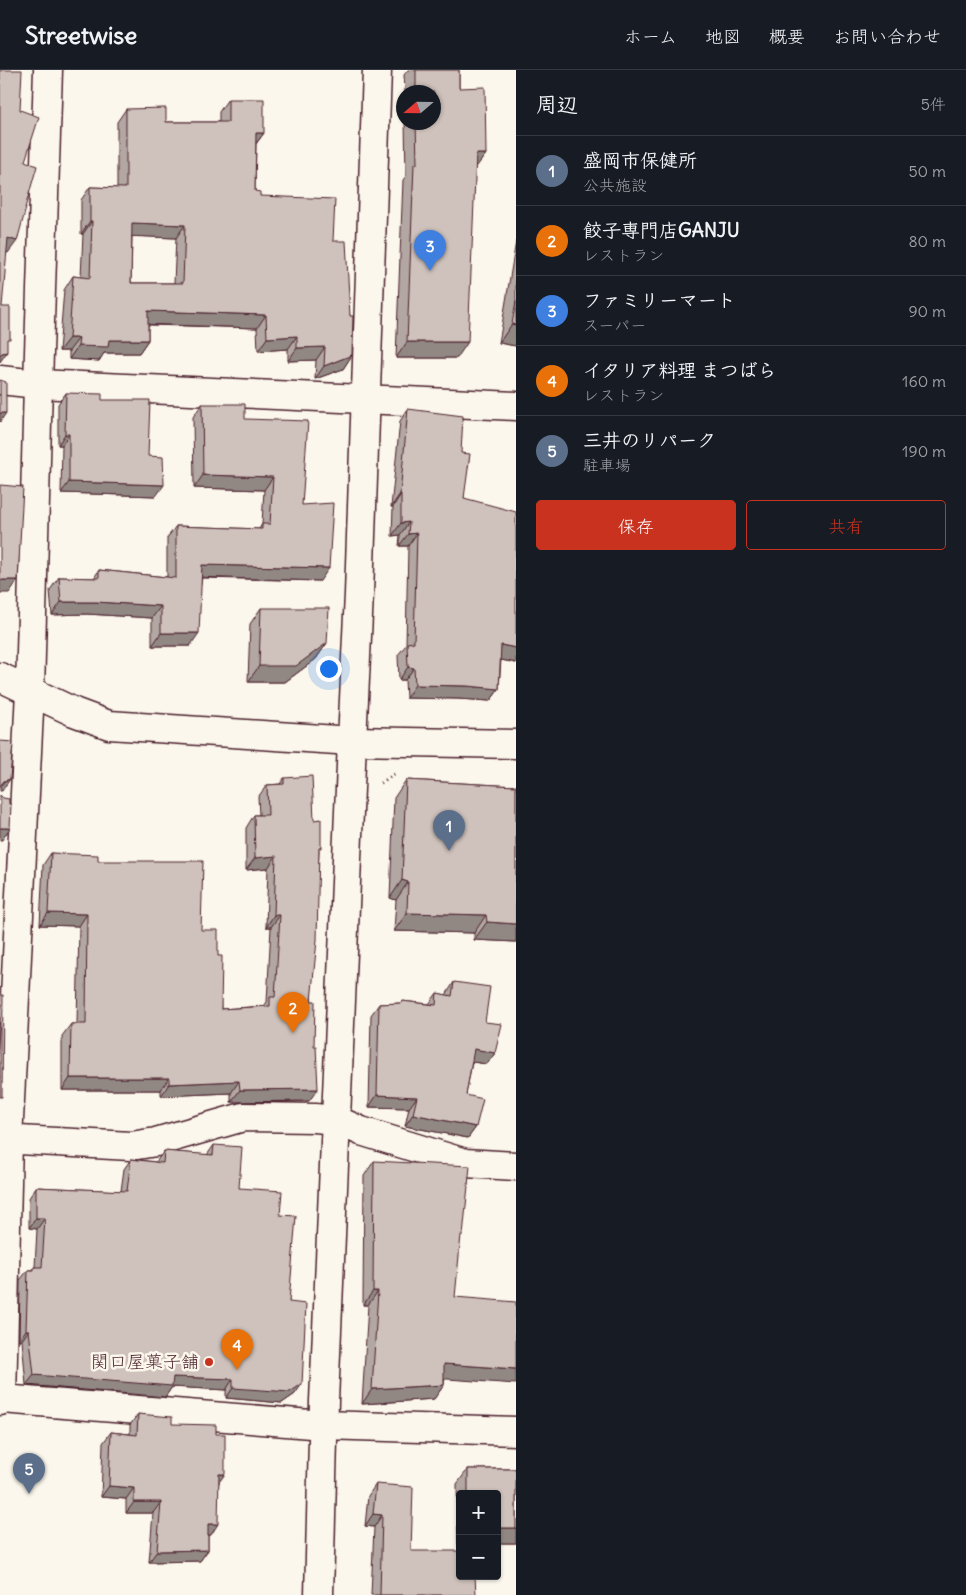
<!DOCTYPE html>
<html lang="ja">
<meta charset="utf-8">
<style>
:root{--surface:#171b24;--page:#20242c;--text:#f1f3f6;--muted:#9ea1a6;--line:#363941;--accent:#c8321e}
body{margin:0;font-family:Delius,"Klee One",sans-serif;background:var(--page);color:var(--text)}
.controls{position:absolute;right:15px;bottom:15px;display:grid;overflow:hidden;border-radius:5px;box-shadow:0 1px 4px #0004}
.controls button{width:45px;height:45px;display:grid;place-items:center;padding:0;border:0;border-bottom:1px solid var(--line);background:var(--surface);color:var(--text);font:25px sans-serif}
.compass{position:absolute;left:396px;top:15px;width:45px;height:45px;border-radius:50%;background:var(--surface);box-shadow:0 1px 4px #0004;rotate:250deg}
.you{position:absolute;left:328px;top:598px;width:18px;height:18px;margin:-12px;border:4px solid #fff;border-radius:50%;background:#1a73e8;box-shadow:0 0 0 8px #1a73e833}
.badge{display:grid;place-items:center;width:32px;height:32px;border-radius:50%;background:var(--accent);color:#fff;font-size:16px;font-weight:700}
.pin{position:absolute;translate:-50% -41px;filter:drop-shadow(0 1px 2px #0008)}
.pin::after{content:'';position:absolute;top:26px;width:18px;height:15px;background:inherit;clip-path:polygon(0 0,100% 0,50% 100%)}
.list{margin:0;padding:0;list-style:none}
h2{display:flex;justify-content:space-between;align-items:center;height:65px;margin:0;padding:0 20px;font-size:21px}
h2 small{font-size:16px;font-weight:400;color:var(--muted)}
.list li{display:grid;grid-template-columns:32px 1fr auto;gap:15px;align-items:center;box-sizing:border-box;height:70px;padding:0 20px;border-top:1px solid var(--line)}
.list b{display:block;font-size:19px;white-space:nowrap}
.list p{margin:0;font-size:16px;white-space:nowrap;color:var(--muted)}
.list em{font-size:16px;font-style:normal;color:var(--muted)}
.actions{display:flex;gap:10px;padding:15px 20px}
.actions a{flex:1;padding:11px 0;border:1px solid var(--accent);border-radius:5px;text-align:center;font-size:18px;color:var(--accent)}
.actions .main{background:var(--accent);color:#fff}
.map{position:relative;flex:none;width:516px;height:1525px;overflow:hidden}
header{display:flex;align-items:center;gap:30px;box-sizing:border-box;height:70px;padding:0 25px;background:var(--surface);border-bottom:1px solid var(--line)}
header strong{font-size:24px}
nav{display:flex;gap:28px;margin-inline-start:auto;font-size:18px}
main{display:flex}
aside{flex:1;background:var(--surface)}
.map>svg:first-child{display:block}
.lines{fill:none;stroke-linecap:round;stroke-linejoin:round}
.street-casing{stroke:#4a1f2b;stroke-width:31}
.secondary-casing{stroke:#4a1f2b;stroke-width:31}
.path{stroke:#4a1f2b;stroke-width:3;stroke-dasharray:1 4;stroke-linecap:butt}
.street{stroke:#fbf7ec;stroke-width:28}
.secondary{stroke:#fbf7ec;stroke-width:28}
.wall{fill:#b2a7a2;stroke:#4a1f2b;fill-rule:evenodd}
.shaded-wall{fill:#918884;stroke:#4a1f2b}
.building{fill:#cfc2bc;stroke:#4a1f2b;fill-rule:evenodd}
.poi-dot{fill:#c8321e;stroke:#fbf7ec;stroke-width:2}
.labels{text-anchor:middle;stroke-width:5;stroke-linejoin:round;paint-order:stroke}
.poi-label{font-size:18px;fill:#4a1f2b;stroke:#fbf7ec;text-anchor:end}
</style>
<header>
<strong>Streetwise</strong>
<nav><a>ホーム</a><a>地図</a><a>概要</a><a>お問い合わせ</a></nav>
</header>
<main>
<div class="map">
<svg width="516" height="1525" viewBox="0 0 516 1525">
<rect width="100%" height="100%" fill="#fbf7ec"/>
<filter id="ink" filterUnits="userSpaceOnUse"><feTurbulence type="fractalNoise" baseFrequency=".02" numOctaves="2"/><feDisplacementMap in="SourceGraphic" scale="10" xChannelSelector="R" yChannelSelector="G"/><feConvolveMatrix kernelMatrix="1 2 1 2 8 2 1 2 1" color-interpolation-filters="sRGB"/></filter>
<g filter="url(#ink)">
<g class="lines">
<g class="street-casing">
<g id="street">
<polyline points="0,310 38,314 516,336"/>
<polyline points="352,671 359,524 377,0"/>
<polyline points="0,1069 131,1076 156,1072 243,1047 315,1048 336,1050 361,1061 465,1093 516,1096"/>
<polyline points="2,1329 8,1070 30,621 38,314 48,0"/>
<polyline points="323,1355 516,1361"/>
</g>
</g>
<g class="secondary-casing">
<g id="secondary">
<polyline points="0,607 74,642 109,655 352,671 516,674"/>
<polyline points="0,1331 2,1329 323,1355"/>
<polyline points="319,1525 324,1331 352,671"/>
</g>
</g>
<polyline class="path" points="381,713 397,702"/>
<use href="#street" class="street"/>
<use href="#secondary" class="secondary"/>
</g>
<g class="wall">
<polygon points="408,0 459,0 459,18 486,84 475,98 457,288 396,288 403,110 406,106 405,52 434,52 434,22 405,22 404,5"/>
<path d="M228 29 264 63 256 74 255 121 260 126 333 171 350 246 352 285 343 299 315 309 316 290 288 291V279L258 281 257 258 148 255V270L139 283H104L99 291 69 289V281H59L64 220 73 206 81 207 83 164H81V130L90 117 117 118V52L126 39 166 52H219V42ZM132 166 176 168 174 213H131Z"/>
<polygon points="516,171 516,276 499,273"/>
<polygon points="66,323 102,330 148,386 156,426 61,423 62,375 58,375 58,334"/>
<polygon points="202,334 245,349 302,435 320,511 202,508 190,576 152,576 152,548 87,544 52,545 50,520 59,507 94,508 99,500 167,507 167,468 176,456 259,459 262,454 264,420 194,418 193,347"/>
<polygon points="408,339 461,383 464,428 516,593 501,590 499,619 490,631 458,629 406,628 405,610 399,610 398,585 406,575 408,476 399,476 400,465 392,466 393,437 391,437 400,351"/>
<polygon points="261,538 327,573 316,589 285,612 248,612 250,554"/>
<polygon points="284,708 314,750 319,781 311,931 309,1031 231,1032 231,1023 161,1026 161,1020 62,1020 62,966 71,954 77,954 79,856 40,855 43,795 51,783 98,791 201,860 218,886 221,939 264,936 267,932 271,857 266,857 268,798 246,800 246,758 254,745 259,745 258,727 267,715 280,714"/>
<polygon points="406,710 516,716 516,872 474,870 474,863 394,861 396,830 390,828 394,728"/>
<polygon points="454,912 485,952 495,983 487,994 472,992 466,1025 476,1057 468,1068 405,1056 409,1038 369,1037 371,945 379,934 400,933 402,931 429,934 437,923 446,925"/>
<polygon points="214,1075 239,1118 280,1145 289,1232 295,1324 282,1333 226,1328 226,1320 172,1317 165,1327 26,1315 22,1270 19,1270 20,1210 28,1200 32,1200 34,1197 35,1197 37,1159 29,1158 29,1128 36,1117 121,1121 124,1099 131,1089 156,1092 164,1081 207,1085"/>
<polygon points="374,1091 460,1169 444,1315 434,1329 362,1334 368,1235 363,1235 364,1106"/>
<polygon points="138,1344 172,1354 219,1412 211,1465 208,1465 208,1480 200,1491 149,1492 153,1443 126,1443 126,1429 101,1427 103,1373 111,1362 130,1364 130,1355"/>
<polygon points="468,1399 516,1399 516,1473 497,1473 497,1424 460,1424 460,1474 458,1474 457,1414"/>
<polygon points="376,1414 411,1481 476,1525 371,1525 374,1457 365,1456 368,1426"/>
</g>
<g class="shaded-wall">
<polygon points="256,63 264,63 254,76"/>
<polygon points="476,84 486,84 474,100"/>
<polygon points="90,151 92,151 83,164 81,164"/>
<polygon points="132,153 185,155 176,168 123,166"/>
<polygon points="8,168 17,171 8,183 0,181"/>
<polygon points="148,241 266,245 257,258 139,254"/>
<polygon points="512,254 516,255 516,276 499,273"/>
<polygon points="297,266 288,279 258,281 267,268"/>
<polygon points="69,268 79,268 69,281 59,281"/>
<polygon points="109,270 148,270 139,283 104,283 99,291 69,289 78,276"/>
<polygon points="407,272 468,272 457,288 396,288"/>
<polygon points="325,277 316,290 288,291 297,278"/>
<polygon points="7,282 0,292 0,285 2,283"/>
<polygon points="352,285 343,299 315,309 324,296"/>
<polygon points="0,343 6,343 0,352"/>
<polygon points="65,364 69,364 62,375 58,375"/>
<polygon points="203,405 273,407 264,420 194,418"/>
<polygon points="69,412 164,415 156,426 61,423"/>
<polygon points="400,424 401,424 393,437 391,437"/>
<polygon points="409,452 400,465 392,466 401,453"/>
<polygon points="417,463 408,476 399,476 408,464"/>
<polygon points="202,495 329,498 320,511 193,507"/>
<polygon points="0,510 18,510 9,523 0,523"/>
<polygon points="61,532 96,532 161,536 152,548 87,544 52,545"/>
<polygon points="161,563 199,563 190,576 152,576"/>
<polygon points="327,573 316,589 285,612 248,612 259,596"/>
<polygon points="501,575 516,578 516,593 492,588"/>
<polygon points="408,597 414,598 405,610 399,610"/>
<polygon points="415,615 467,616 499,619 490,631 458,629 406,628"/>
<polygon points="10,709 2,721 0,721 0,716 4,711"/>
<polygon points="0,758 10,758 2,770 0,770"/>
<polygon points="276,786 268,798 246,800 255,788"/>
<polygon points="402,810 408,812 396,830 390,828"/>
<polygon points="48,843 87,844 79,856 40,855"/>
<polygon points="407,843 486,845 474,863 394,861"/>
<polygon points="274,845 280,845 271,857 266,857"/>
<polygon points="487,852 516,854 516,872 474,870"/>
<polygon points="474,979 495,983 487,994 466,991"/>
<polygon points="70,1008 169,1008 161,1020 62,1020"/>
<polygon points="239,1011 231,1023 161,1026 169,1014"/>
<polygon points="318,1019 309,1031 231,1032 240,1020"/>
<polygon points="377,1025 417,1027 409,1038 369,1037"/>
<polygon points="413,1044 476,1057 468,1068 405,1056"/>
<polygon points="36,1148 45,1148 37,1159 29,1158"/>
<polygon points="373,1221 378,1221 368,1235 363,1235"/>
<polygon points="26,1260 29,1260 22,1270 19,1270"/>
<polygon points="444,1294 516,1299 516,1314 434,1308"/>
<polygon points="34,1305 173,1307 233,1309 226,1320 172,1317 165,1327 26,1315"/>
<polygon points="302,1314 295,1324 282,1333 226,1328 233,1318"/>
<polygon points="444,1315 434,1329 362,1334 372,1319"/>
<polygon points="219,1404 225,1404 217,1415"/>
<polygon points="109,1416 134,1418 126,1429 101,1427"/>
<polygon points="134,1432 161,1432 153,1443 126,1443"/>
<polygon points="373,1444 382,1445 374,1457 365,1456"/>
<polygon points="208,1454 218,1454 211,1465 200,1465"/>
<rect x="497" y="1458" width="19" height="15"/>
<polygon points="208,1480 200,1491 149,1492 157,1481"/>
</g>
<g class="building">
<polygon points="0,0 22,0 20,40 39,47 25,91 37,96 25,138 26,138 17,171 8,168 2,237 10,237 10,269 7,269 7,282 2,283 0,285"/>
<polygon points="416,0 459,0 459,18 485,17 486,84 476,84 468,272 407,272 414,94 417,94 416,52 434,52 434,22 416,22"/>
<path d="M228 29H264V63H256L255 121 260 122V126L335 129 333 171H346L350 246H353L352 285 324 296 325 277 297 278V266L267 268 266 245 148 241V270H109L108 277 78 276 79 268H69L73 206 90 208 92 151H90V117L126 118V39L166 38V52H228ZM132 153 185 155 183 213H131Z"/>
<polygon points="516,231 516,255 512,254"/>
<polygon points="0,310 6,312 6,343 0,343"/>
<polygon points="66,323 102,324 102,330 150,330 148,386 163,387 164,415 69,412 69,364 65,364"/>
<polygon points="202,334 245,334 245,349 308,351 302,435 333,433 329,498 202,495 199,563 161,563 161,536 96,532 61,532 59,507 99,508 99,500 176,508 176,456 262,459 262,454 270,454 273,407 203,405"/>
<polygon points="408,339 463,346 461,383 470,384 464,428 516,442 516,578 501,575 499,619 467,616 415,615 414,598 408,597 407,573 414,572 417,463 408,464 409,452 401,453 401,424 400,424"/>
<polygon points="0,415 23,417 18,510 0,510"/>
<polygon points="261,538 329,538 327,573 296,596 259,596"/>
<polygon points="0,671 13,672 10,709 4,711 0,716"/>
<polygon points="312,706 314,750 321,749 321,778 319,778 317,870 311,931 315,931 314,976 316,976 318,1019 240,1020 239,1011 169,1014 169,1008 70,1008 71,954 86,954 87,844 48,843 51,783 98,785 98,791 203,791 201,860 218,860 218,886 222,886 221,939 270,936 270,927 275,927 280,845 274,845 276,786 255,788 254,745 268,745 267,715 284,714 284,708"/>
<polygon points="406,710 516,716 516,854 487,852 486,845 407,843 408,812 402,810"/>
<polygon points="0,725 3,728 9,729 9,734 11,734 10,758 0,758"/>
<polygon points="454,912 490,917 485,952 502,954 495,983 474,979 466,1025 483,1029 476,1057 413,1044 417,1027 377,1025 379,934 401,933 402,931 436,935 437,923 452,926"/>
<polygon points="0,925 3,925 2,1027 0,1027"/>
<polygon points="214,1075 242,1077 239,1118 282,1121 280,1145 296,1146 289,1232 306,1234 302,1314 290,1322 233,1318 233,1309 173,1307 172,1316 34,1305 29,1260 26,1260 28,1200 34,1200 34,1197 42,1197 45,1148 36,1148 36,1117 127,1121 131,1089 163,1093 164,1081 213,1085"/>
<polygon points="374,1091 470,1096 463,1165 461,1165 455,1227 516,1232 516,1299 444,1294 444,1315 372,1319 378,1221 373,1221"/>
<polygon points="138,1344 172,1347 172,1354 216,1355 216,1364 225,1364 225,1404 219,1404 218,1454 208,1454 208,1480 157,1481 161,1432 134,1432 134,1418 109,1416 111,1362 137,1365"/>
<polygon points="468,1399 516,1399 516,1458 497,1458 497,1424 468,1424"/>
<polygon points="376,1414 413,1417 411,1481 460,1481 460,1506 475,1506 476,1525 380,1525 382,1445 373,1444"/>
</g>
</g>
<circle class="poi-dot" cx="209" cy="1292" r="5"/>
<g class="labels">
<g class="poi-label">
<text x="199" y="1298">関口屋菓子舗</text>
</g>
</g>
</svg>
<div class="controls">
<button>+</button>
<button>−</button>
</div>
<svg class="compass" viewBox="-18 -18 36 36"><path d="M0-13l5 13h-10z" fill="#e53935"/><path d="M0 13l5-13h-10z" fill="#9ea1a6"/></svg>
<div class="you"></div>
<div class="pin badge" style="left:449px;top:781px;background:#5c6f8a">1</div>
<div class="pin badge" style="left:293px;top:963px;background:#e8710a">2</div>
<div class="pin badge" style="left:430px;top:201px;background:#3f7fe0">3</div>
<div class="pin badge" style="left:237px;top:1300px;background:#e8710a">4</div>
<div class="pin badge" style="left:29px;top:1424px;background:#5c6f8a">5</div>
</div>
<aside>
<h2>周辺<small>5件</small></h2>
<ul class="list">
<li><span class="badge" style="background:#5c6f8a">1</span><div><b>盛岡市保健所</b><p>公共施設</p></div><em>50 m</em></li>
<li><span class="badge" style="background:#e8710a">2</span><div><b>餃子専門店GANJU</b><p>レストラン</p></div><em>80 m</em></li>
<li><span class="badge" style="background:#3f7fe0">3</span><div><b>ファミリーマート</b><p>スーパー</p></div><em>90 m</em></li>
<li><span class="badge" style="background:#e8710a">4</span><div><b>イタリア料理 まつばら</b><p>レストラン</p></div><em>160 m</em></li>
<li><span class="badge" style="background:#5c6f8a">5</span><div><b>三井のリパーク</b><p>駐車場</p></div><em>190 m</em></li>
</ul>
<div class="actions"><a class="main">保存</a><a>共有</a></div>
</aside>
</main>
